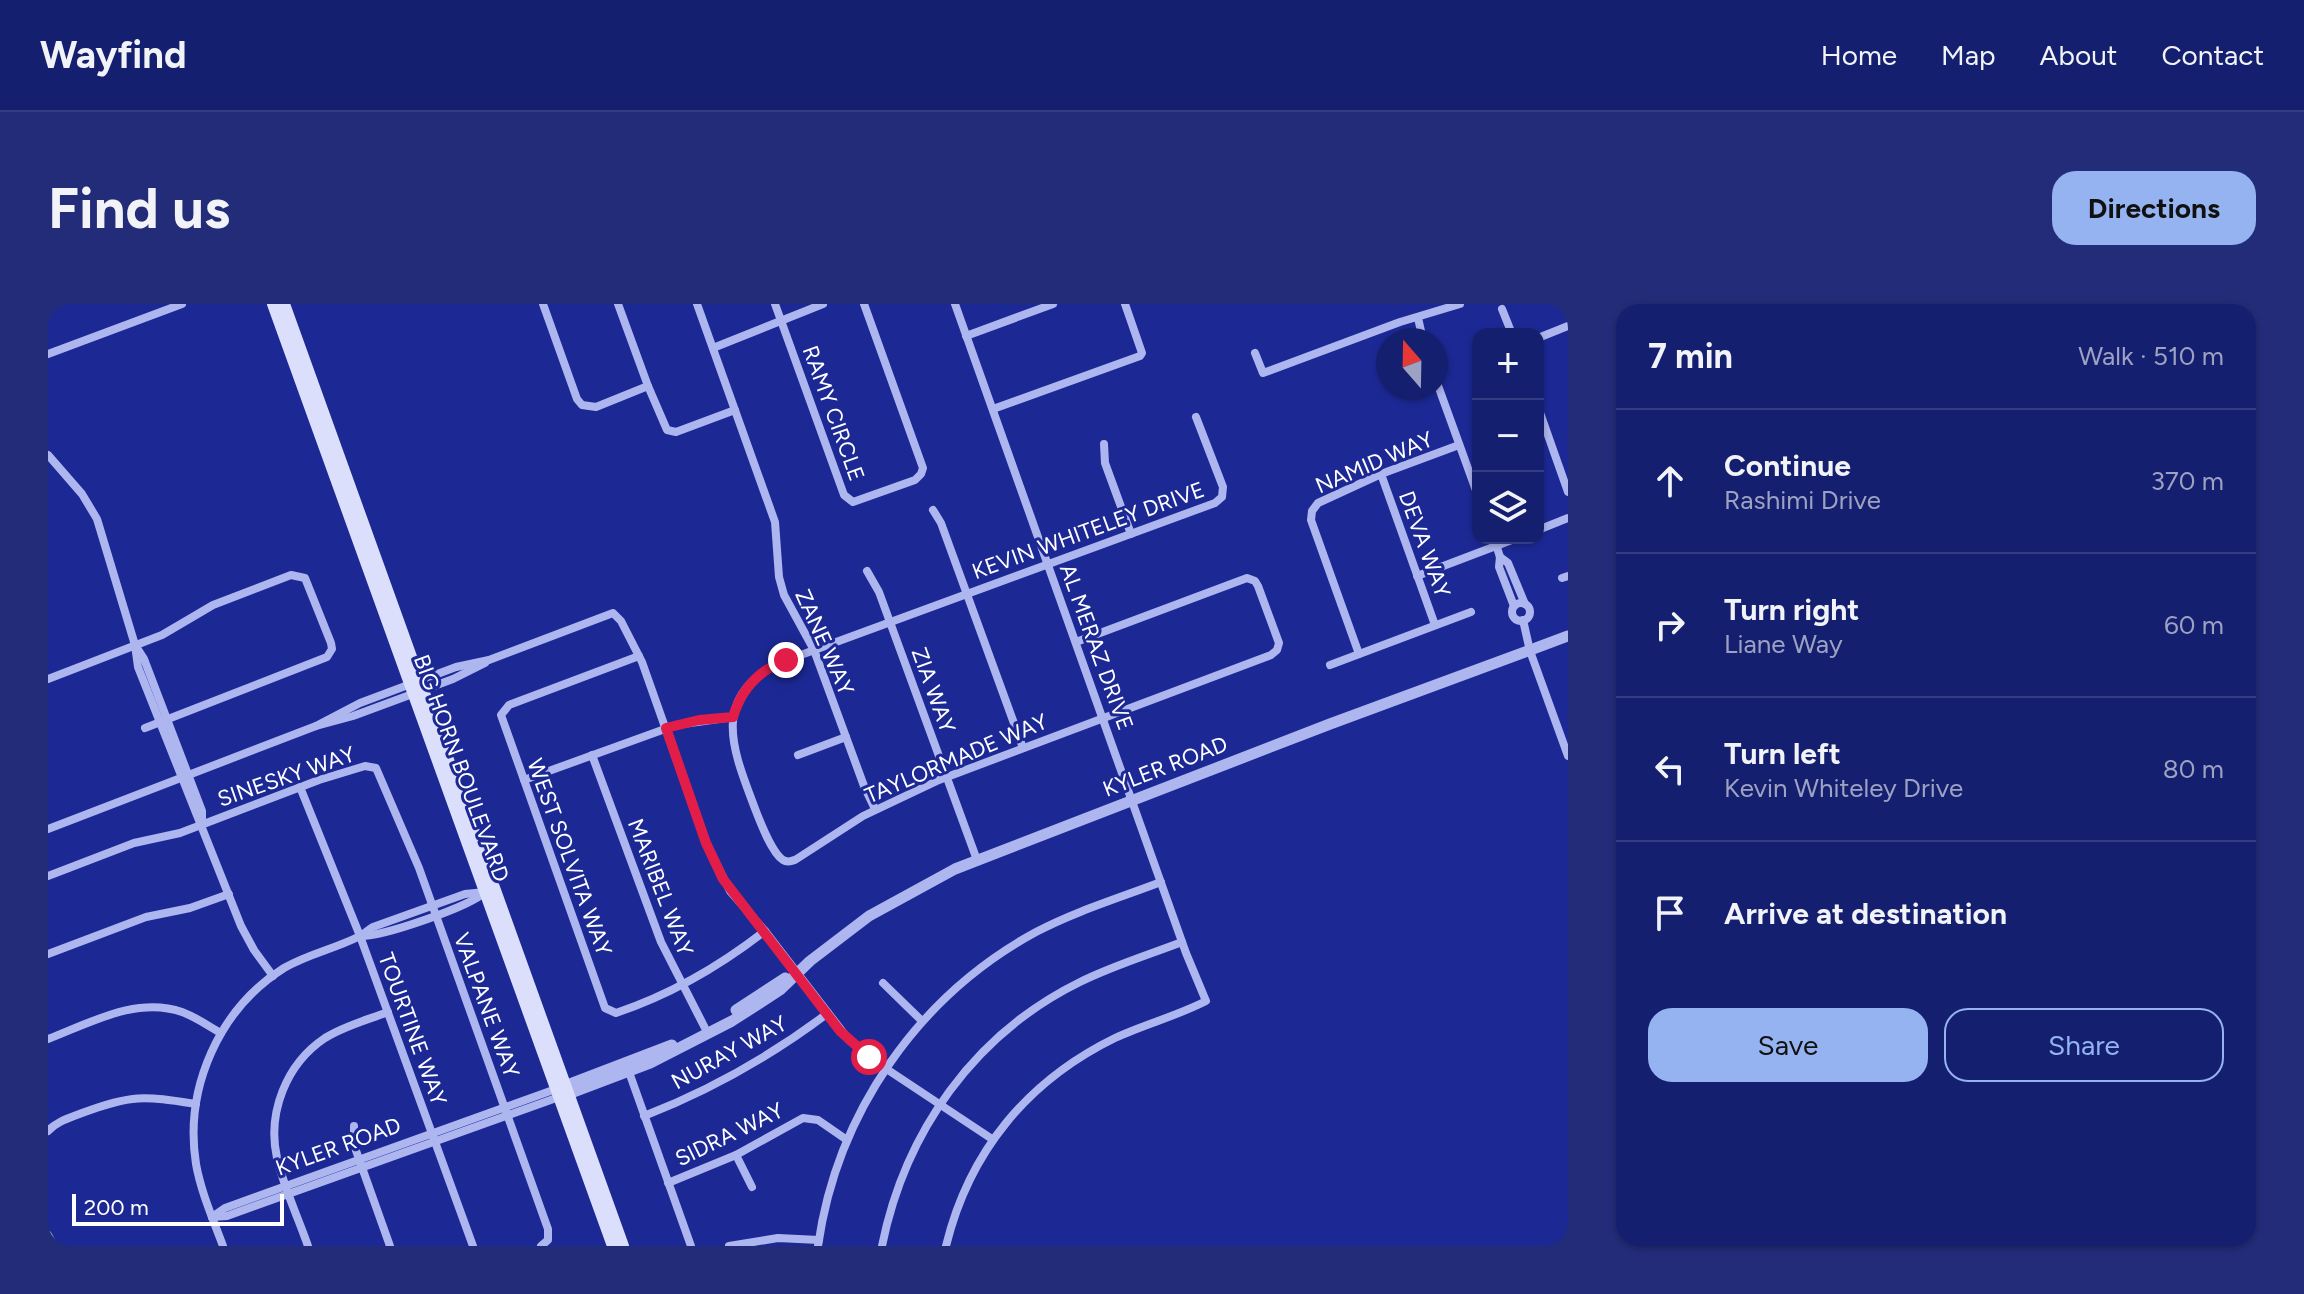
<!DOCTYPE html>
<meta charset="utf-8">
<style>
:root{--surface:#151f70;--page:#222c78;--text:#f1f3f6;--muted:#9da2c3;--line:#343d83;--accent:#95b2f1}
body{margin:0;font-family:Figtree,sans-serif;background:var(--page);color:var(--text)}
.controls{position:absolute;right:24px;top:24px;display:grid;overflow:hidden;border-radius:16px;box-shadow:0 2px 6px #0004}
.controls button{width:72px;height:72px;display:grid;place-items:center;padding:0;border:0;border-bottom:2px solid var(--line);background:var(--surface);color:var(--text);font:40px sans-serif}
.compass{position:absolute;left:1328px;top:24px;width:72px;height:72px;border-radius:50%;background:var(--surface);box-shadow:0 2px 6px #0004;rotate:340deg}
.scale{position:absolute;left:24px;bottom:20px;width:212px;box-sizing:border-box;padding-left:8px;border:4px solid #fff;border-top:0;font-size:22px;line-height:28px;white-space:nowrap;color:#fff;-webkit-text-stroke:6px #1c2995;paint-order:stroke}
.stop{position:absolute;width:24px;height:24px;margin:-18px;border:6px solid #e11d48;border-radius:50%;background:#fff}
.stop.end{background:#e11d48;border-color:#fff;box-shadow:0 2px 8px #0008}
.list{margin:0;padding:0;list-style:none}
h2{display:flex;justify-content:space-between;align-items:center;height:104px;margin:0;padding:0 32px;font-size:34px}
h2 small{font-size:26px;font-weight:400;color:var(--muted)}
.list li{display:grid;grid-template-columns:52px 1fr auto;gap:24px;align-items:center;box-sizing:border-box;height:144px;padding:0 32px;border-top:2px solid var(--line)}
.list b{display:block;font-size:30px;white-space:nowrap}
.list p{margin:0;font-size:26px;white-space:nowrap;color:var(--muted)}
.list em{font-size:26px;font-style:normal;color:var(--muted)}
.actions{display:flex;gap:16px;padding:24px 32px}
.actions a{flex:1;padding:18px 0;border:2px solid var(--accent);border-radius:24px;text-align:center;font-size:28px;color:var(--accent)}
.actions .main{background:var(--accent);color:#111}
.icon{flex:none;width:44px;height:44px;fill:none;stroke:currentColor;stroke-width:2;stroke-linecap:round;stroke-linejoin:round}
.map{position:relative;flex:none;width:1520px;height:942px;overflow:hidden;border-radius:24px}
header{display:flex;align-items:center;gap:48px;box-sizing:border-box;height:112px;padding:0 40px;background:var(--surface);border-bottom:2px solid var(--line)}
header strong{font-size:38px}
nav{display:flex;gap:44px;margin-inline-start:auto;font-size:28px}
.intro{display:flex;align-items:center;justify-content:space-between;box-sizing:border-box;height:192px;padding:0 48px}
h1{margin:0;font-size:56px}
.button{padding:20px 36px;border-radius:24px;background:var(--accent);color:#111;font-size:28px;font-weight:700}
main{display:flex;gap:48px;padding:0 48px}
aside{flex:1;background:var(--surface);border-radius:24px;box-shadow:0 2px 6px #0004}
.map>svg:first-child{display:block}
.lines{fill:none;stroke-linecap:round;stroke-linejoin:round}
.minor{stroke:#aeb6ef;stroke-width:8}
.tertiary{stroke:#aeb6ef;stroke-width:11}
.secondary{stroke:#dbdffb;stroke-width:12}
.route{stroke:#e11d48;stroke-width:10}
.labels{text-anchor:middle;stroke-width:6;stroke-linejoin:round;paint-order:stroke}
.street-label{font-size:22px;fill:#fff;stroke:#1c2995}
</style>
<header>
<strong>Wayfind</strong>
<nav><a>Home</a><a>Map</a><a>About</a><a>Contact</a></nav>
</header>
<div class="intro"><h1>Find us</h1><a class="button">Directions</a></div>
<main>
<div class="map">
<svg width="1520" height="942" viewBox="0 0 1520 942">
<rect width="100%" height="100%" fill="#1c2995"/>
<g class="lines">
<g class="minor">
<polyline points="495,0 529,95 534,101 548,103 600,82"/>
<polyline points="570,0 600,82 619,126 628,128 687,106"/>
<polyline points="649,0 727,218 731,273 736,291 766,346 816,482 827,505"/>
<polyline points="727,0 796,191 805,198 867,176 873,170 875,164 816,0"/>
<polyline points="1454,5 1464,30"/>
<polyline points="1370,14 1375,36"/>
<polyline points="918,32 1005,0"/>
<polyline points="1490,34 1520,22"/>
<polyline points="665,44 775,0"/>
<polyline points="1207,49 1215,69 1352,18 1412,0"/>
<polyline points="0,50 134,0"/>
<polyline points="1388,76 1430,192"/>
<polyline points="1490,103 1520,188"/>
<polyline points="945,105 1092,52 1094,49 1077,0"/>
<polyline points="1056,140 1057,159 1083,230"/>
<polyline points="0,151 34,190 49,215 87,341 96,355 154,507 154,520"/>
<polyline points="1333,170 1387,321"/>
<polyline points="885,206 893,219 975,444"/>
<polyline points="1490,226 1520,214"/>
<polyline points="1446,234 1452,253 1451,263 1466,302"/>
<polyline points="1452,253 1460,259 1477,300"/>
<polyline points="819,267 831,288 929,556"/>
<polyline points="1369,272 1469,234"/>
<polyline points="1514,274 1520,272"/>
<circle cx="1473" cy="308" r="9"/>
<polyline points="1475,316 1482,347 1520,452"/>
<path d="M1028 338 1199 274 1207 277 1210 282 1231 339 1229 346 1223 351 891 476 815 512 747 556C742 557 740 559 735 556 723 548 711 515 706 502 685 446 662 393 731 359L1167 199 1174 193 1175 183 1148 113"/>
<polyline points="87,341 90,363 193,622 206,646 225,672"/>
<polyline points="1311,350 1263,216 1264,207 1270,199 1333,170 1411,141"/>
<path d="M591 352 461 401 453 411 557 704 568 709C622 691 672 662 717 627"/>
<polyline points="1282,361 1423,308"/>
<polyline points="0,375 114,331 165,301 243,271 257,274 283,339 284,345 279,353 97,424"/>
<polyline points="268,422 312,399 408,363 441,356 565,309 573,317 594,358 658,539 682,587 717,627 801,736 834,762 944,835"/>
<polyline points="544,451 613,638 657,724"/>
<polyline points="750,451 798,433"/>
<polyline points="476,476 628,421 685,413"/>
<polyline points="252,483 312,632 425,942"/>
<polyline points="0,525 268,422 305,412 405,375 437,359"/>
<polyline points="0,572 86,539 132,529 271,476 317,462 328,464 371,564 500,925 500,936 493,942"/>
<path d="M313 632C336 632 421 603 437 588"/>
<polyline points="0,650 98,613 142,604 181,590"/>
<polyline points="835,679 874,717"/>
<path d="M0 735C42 719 89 692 134 708 148 713 160 722 173 729"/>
<polyline points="581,768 643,942"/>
<path d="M596 812C663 786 723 752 780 709"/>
<polyline points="306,822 306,841 342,942"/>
<path d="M0 827C9 817 22 814 34 809 84 790 96 792 148 800"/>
<polyline points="688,851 704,883"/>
<polyline points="620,879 688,851 755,814 770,816 799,836"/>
<polyline points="164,913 179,912 511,793"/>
<polyline points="164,913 177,904 508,785"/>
<polyline points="0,931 6,942"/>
<path d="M175 942C165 915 153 888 148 860 136 784 171 705 236 664 260 650 286 645 310 633 315 631 320 626 325 623L417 590 437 588"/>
<path d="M260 942C250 913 236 884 229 854 219 809 238 760 277 734 296 722 319 716 340 708"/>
<polyline points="681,942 730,934 771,936"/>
<path d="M770 942C789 809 870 692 988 628 1028 607 1071 594 1113 578"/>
<path d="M834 942C857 828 926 730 1032 678 1064 662 1100 651 1134 638"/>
<path d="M898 942C921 848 979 777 1067 734 1097 720 1129 712 1158 697L1138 649 907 0"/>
</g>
<g class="tertiary">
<polyline points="688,706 737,674"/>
<polyline points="509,785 624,741"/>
<polyline points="512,793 602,759 684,717 732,686 762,657 821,612 907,565 1282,420 1520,332"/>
</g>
<g class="secondary">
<polyline points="225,0 565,942"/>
<polyline points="236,0 575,942"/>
</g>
</g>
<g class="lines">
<path class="route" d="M738 356C711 366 693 386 685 413L651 416 618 424 658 539 675 575 792 727 821 753"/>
</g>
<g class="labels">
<g class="street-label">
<text transform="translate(786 109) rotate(70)" y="8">RAMY CIRCLE</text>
<text transform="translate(1326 158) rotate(-23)" y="8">NAMID WAY</text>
<text transform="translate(1040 226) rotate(-20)" y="8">KEVIN WHITELEY DRIVE</text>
<text transform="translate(1377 240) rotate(70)" y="8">DEVA WAY</text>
<text transform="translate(777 338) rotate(66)" y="8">ZANE WAY</text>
<text transform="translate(1049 343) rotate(70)" y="8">AL MERAZ DRIVE</text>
<text transform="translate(886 386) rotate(70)" y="8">ZIA WAY</text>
<text transform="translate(908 454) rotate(-23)" y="8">TAYLORMADE WAY</text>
<text transform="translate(1117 462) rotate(-21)" y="8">KYLER ROAD</text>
<text transform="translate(414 464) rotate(70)" y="8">BIG HORN BOULEVARD</text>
<text transform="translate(238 472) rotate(-19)" y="8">SINESKY WAY</text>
<text transform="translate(522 553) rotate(70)" y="8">WEST SOLVITA WAY</text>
<text transform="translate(613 583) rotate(69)" y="8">MARIBEL WAY</text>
<text transform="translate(439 701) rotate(70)" y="8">VALPANE WAY</text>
<text transform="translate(365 725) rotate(70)" y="8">TOURTINE WAY</text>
<text transform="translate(681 748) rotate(-29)" y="8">NURAY WAY</text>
<text transform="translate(681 830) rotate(-26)" y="8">SIDRA WAY</text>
<text transform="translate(290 842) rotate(-20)" y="8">KYLER ROAD</text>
</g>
</g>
</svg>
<div class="controls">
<button>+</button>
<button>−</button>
<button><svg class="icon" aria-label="layers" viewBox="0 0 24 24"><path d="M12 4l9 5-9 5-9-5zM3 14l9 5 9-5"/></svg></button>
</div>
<svg class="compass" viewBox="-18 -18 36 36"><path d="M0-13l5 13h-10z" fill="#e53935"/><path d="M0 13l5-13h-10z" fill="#9da2c3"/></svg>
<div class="scale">200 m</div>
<div class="stop" style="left:821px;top:753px"></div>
<div class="stop end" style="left:738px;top:356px"></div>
</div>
<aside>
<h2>7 min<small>Walk · 510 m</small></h2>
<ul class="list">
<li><svg class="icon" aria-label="ahead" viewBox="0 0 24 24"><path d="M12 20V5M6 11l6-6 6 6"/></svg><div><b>Continue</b><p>Rashimi Drive</p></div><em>370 m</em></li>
<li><svg class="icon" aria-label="right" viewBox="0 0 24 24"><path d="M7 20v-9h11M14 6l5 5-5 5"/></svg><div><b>Turn right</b><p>Liane Way</p></div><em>60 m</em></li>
<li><svg class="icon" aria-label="left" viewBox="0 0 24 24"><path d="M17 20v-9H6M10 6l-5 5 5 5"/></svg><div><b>Turn left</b><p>Kevin Whiteley Drive</p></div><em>80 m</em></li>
<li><svg class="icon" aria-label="arrive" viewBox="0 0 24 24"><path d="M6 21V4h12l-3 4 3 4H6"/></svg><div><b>Arrive at destination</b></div></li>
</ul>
<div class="actions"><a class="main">Save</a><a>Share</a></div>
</aside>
</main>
